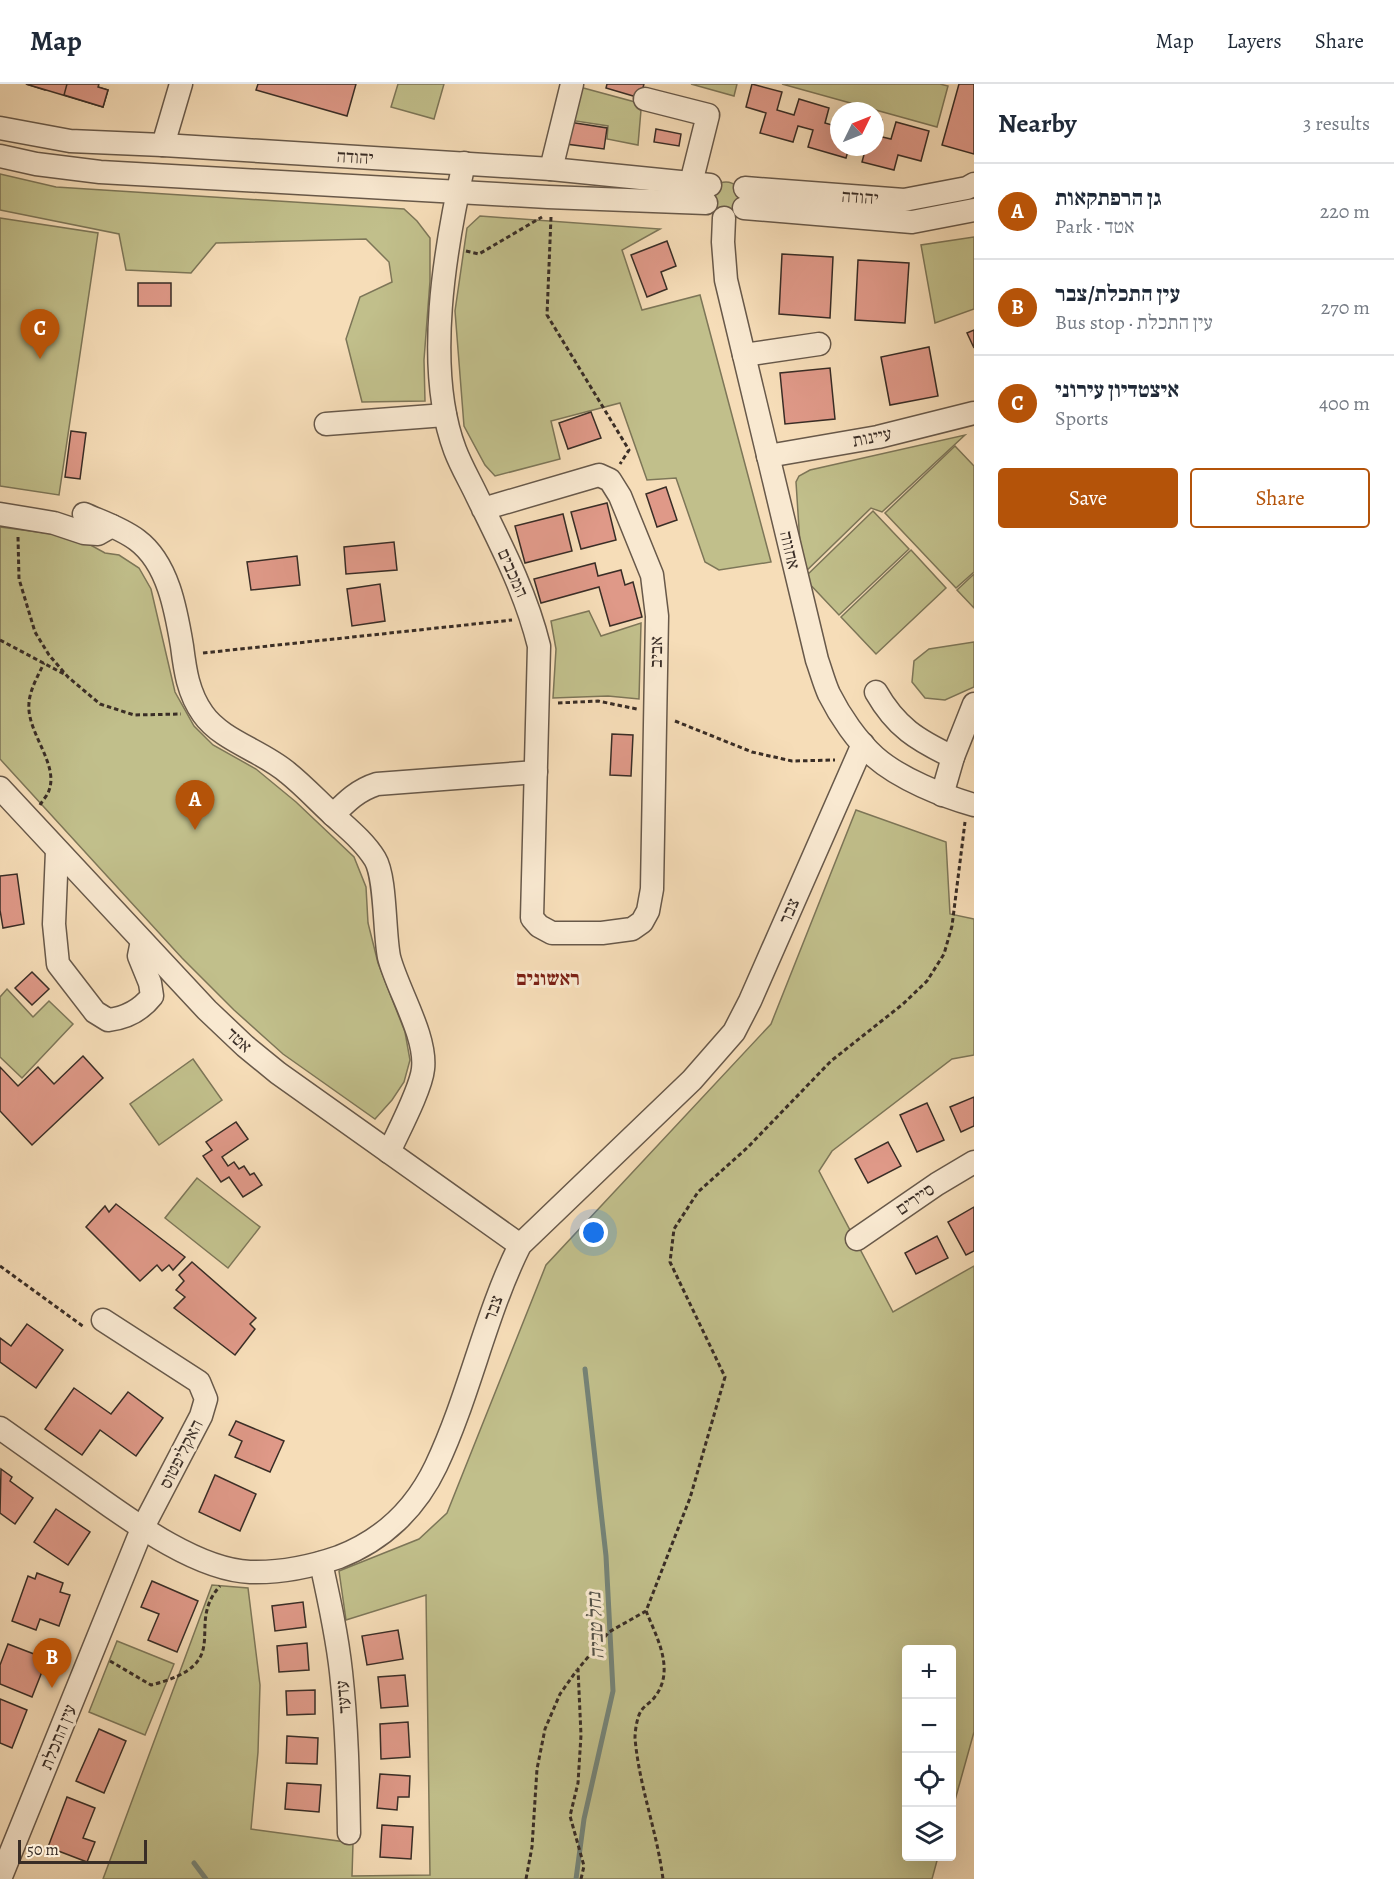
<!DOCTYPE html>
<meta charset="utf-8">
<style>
:root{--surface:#fff;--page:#f6f6f7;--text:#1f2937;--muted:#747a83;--line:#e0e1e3;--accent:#b45309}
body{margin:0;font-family:Alegreya,"Frank Ruhl Libre",serif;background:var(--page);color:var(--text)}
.controls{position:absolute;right:18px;bottom:18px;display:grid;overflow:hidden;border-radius:6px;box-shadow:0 6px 24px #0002}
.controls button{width:54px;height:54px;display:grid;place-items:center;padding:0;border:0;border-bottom:2px solid var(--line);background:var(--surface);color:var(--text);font:30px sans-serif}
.compass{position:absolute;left:830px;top:18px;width:54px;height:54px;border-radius:50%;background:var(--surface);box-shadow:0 6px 24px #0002;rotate:47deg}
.scale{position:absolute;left:18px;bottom:15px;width:129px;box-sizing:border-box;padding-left:6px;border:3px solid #392d26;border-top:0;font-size:16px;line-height:21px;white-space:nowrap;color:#392d26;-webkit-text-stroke:4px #f9e9d1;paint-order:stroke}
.you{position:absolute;left:594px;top:1149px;width:21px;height:21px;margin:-15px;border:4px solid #fff;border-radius:50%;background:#1a73e8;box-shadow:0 0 0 9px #1a73e833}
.badge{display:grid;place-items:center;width:39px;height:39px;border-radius:50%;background:var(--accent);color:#fff;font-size:20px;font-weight:700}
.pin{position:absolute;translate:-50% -50px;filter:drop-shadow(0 2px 3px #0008)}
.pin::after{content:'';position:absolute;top:32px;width:21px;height:18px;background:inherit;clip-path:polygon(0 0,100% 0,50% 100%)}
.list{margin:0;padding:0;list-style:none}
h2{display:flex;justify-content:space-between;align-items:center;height:78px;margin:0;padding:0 24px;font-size:26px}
h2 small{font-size:20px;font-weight:400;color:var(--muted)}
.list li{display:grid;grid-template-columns:39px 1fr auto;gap:18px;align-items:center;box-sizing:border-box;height:96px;padding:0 24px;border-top:2px solid var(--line)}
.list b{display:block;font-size:22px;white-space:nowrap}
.list p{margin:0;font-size:20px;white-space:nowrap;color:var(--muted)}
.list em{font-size:20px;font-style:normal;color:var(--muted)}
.actions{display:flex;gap:12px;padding:18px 24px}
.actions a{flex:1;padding:14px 0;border:2px solid var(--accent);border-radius:6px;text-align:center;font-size:21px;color:var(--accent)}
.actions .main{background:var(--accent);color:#fff}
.icon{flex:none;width:33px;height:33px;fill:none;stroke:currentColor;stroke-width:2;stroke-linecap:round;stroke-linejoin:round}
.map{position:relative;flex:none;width:974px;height:1795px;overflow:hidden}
header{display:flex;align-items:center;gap:36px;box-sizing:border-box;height:84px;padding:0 30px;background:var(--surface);border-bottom:2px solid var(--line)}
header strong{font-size:28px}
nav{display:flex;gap:33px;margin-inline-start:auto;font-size:21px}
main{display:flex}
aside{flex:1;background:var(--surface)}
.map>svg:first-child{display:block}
.green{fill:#c1bf8b;stroke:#7d7658;stroke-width:1.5}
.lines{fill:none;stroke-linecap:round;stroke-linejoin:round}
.stream{stroke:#758377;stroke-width:5}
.building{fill:#df9988;stroke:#392d26;stroke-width:1.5}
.minor-casing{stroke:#68594a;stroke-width:25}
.path{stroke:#392d26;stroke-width:3;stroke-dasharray:4.5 3;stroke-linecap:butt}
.minor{stroke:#f9e9d1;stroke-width:22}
.labels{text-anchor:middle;stroke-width:6;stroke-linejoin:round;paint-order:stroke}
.street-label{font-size:18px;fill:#392d26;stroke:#f9e9d1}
.neighbourhood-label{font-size:20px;font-weight:bold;fill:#7a1f14;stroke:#f9e9d1}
.water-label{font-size:20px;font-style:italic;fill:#525148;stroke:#f9e9d1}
</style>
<header>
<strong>Map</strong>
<nav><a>Map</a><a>Layers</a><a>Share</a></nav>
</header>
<main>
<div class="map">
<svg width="974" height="1795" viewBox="0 0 974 1795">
<rect width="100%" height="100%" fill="#f6ddb8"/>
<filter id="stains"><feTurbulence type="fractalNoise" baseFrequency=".00333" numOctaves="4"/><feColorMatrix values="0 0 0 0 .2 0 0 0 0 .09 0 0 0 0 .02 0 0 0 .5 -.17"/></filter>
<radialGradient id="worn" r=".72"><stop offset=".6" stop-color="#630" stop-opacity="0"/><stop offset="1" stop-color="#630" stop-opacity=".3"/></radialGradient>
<g class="green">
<polygon points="398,0 444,0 434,35 391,23"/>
<polygon points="691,0 737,0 734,12"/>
<polygon points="782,0 940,0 948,2 937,43"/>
<polygon points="576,2 635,18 641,26 638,61 607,55 608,42 569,36"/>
<polygon points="0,90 56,103 404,125 417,137 430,154 430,197 424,276 425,317 362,318 346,255 360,213 392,198 389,178 366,155 216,159 191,189 126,186 119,150 0,126"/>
<circle cx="726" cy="113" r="15"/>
<polygon points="480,132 660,145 622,166 642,226 700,211 771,478 719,486 705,478 676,394 647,396 620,319 551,337 560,375 495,392 485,381 464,342 455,227 467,144"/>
<polygon points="0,134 98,149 59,411 0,402"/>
<polygon points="974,153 974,225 935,239 921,161"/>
<polygon points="965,351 882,428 871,424 802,491 796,398 799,392 810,386"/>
<polygon points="955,362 974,382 974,488 956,504 885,429"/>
<polygon points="873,427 909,465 839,531 804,494"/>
<polygon points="0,443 76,453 105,469 119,471 139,484 151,505 175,608 194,642 213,661 256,685 296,718 354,773 366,803 368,839 378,879 405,948 410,976 404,998 392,1016 375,1035 283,970 234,926 182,874 0,675"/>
<polygon points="911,466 946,504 876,570 841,533"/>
<polygon points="974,490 974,524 957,506"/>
<polygon points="589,527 601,552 641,539 639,615 608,612 553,614 556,565 551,537"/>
<polygon points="974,558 974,603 945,616 925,614 912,598 914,577 929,565"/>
<polygon points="856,726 946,758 950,830 974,835 974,971 952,975 832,1067 819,1087 893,1228 974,1182 974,1648 952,1727 952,1566 906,1566 906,1772 938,1773 932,1795 103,1795 212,1501 248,1504 260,1601 258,1668 251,1745 353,1759 352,1792 430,1791 426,1511 346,1536 339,1487 419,1455 447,1429 546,1181 771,940"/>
<polygon points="7,905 33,933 49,917 73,940 22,994 0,973 0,913"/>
<polygon points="193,975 222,1016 159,1061 130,1020"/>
<polygon points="197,1094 260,1143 228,1184 165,1134"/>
<polygon points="117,1557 174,1580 145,1651 89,1628"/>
</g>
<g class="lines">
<g class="stream">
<polyline points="194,1779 206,1795"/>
<polyline points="576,1795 584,1735 613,1607 606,1472 585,1285"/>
</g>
</g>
<g class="building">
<polygon points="26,0 46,0 45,6"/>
<polygon points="26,0 88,0 108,6 103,23"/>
<polygon points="67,0 99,0 98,3 108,6 103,23 64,11"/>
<polygon points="258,0 356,0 347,32 256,6"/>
<polygon points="607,0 644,0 640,14 606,4"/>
<polygon points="752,0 782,8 777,26 794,31 799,15 829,24 825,39 839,43 839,63 849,63 846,74 808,63 813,46 798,42 793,58 760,49 766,29 746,23"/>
<polygon points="959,0 974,0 974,70 942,61"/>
<polygon points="875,34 882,36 878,52 891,55 896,38 929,47 921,77 898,71 894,86 862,78 866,63 875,63"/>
<polygon points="569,38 607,44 604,65 566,60"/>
<polygon points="656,45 681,50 679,62 654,58"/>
<polygon points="667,157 676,182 661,188 667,205 647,213 631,171"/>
<polygon points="782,170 833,173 830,234 779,230"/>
<polygon points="858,176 909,179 905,239 855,236"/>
<rect x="138" y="199" width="33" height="23"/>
<polygon points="974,246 974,264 967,249"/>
<polygon points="929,263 938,312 890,321 881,273"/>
<polygon points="830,284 835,335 785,340 780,289"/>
<polygon points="591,328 601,354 568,365 559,339"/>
<polygon points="71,347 86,349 80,395 65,393"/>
<polygon points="666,403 677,436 657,443 646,410"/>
<polygon points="607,419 616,456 581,465 571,428"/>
<polygon points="563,430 572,467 525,479 515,442"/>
<polygon points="394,458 397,486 346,490 344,463"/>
<polygon points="297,472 300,501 251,506 247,478"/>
<polygon points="595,479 598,492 621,486 625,501 633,498 642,533 610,542 599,503 541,519 534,495"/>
<polygon points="380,500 385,537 352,542 347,505"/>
<polygon points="612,650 633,651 631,692 610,691"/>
<polygon points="17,790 24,840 3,844 0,826 0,792"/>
<polygon points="32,888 49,905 32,921 15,904"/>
<polygon points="83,972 103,994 32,1061 0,1027 0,983 18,1002 38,983 54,1000"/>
<polygon points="974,1013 974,1042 961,1048 950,1023"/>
<polygon points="927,1019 944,1056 917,1068 900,1031"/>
<polygon points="236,1038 248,1055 222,1073 228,1082 234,1078 239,1085 244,1082 250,1091 254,1089 262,1101 243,1113 229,1093 221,1098 203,1072 212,1066 206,1058"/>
<polygon points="888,1058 901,1082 868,1099 855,1075"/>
<polygon points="116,1120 185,1173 173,1186 169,1181 162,1187 157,1181 140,1197 86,1143 105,1122 109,1128"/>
<polygon points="974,1123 974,1167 966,1171 948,1138"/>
<polygon points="937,1152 948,1174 916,1190 905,1169"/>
<polygon points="192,1178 256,1234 250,1240 255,1245 235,1271 174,1224 185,1213 176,1206 184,1197 179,1191"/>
<polygon points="27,1240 63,1266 36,1304 0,1278 0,1254 11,1262"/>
<polygon points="74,1304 111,1330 128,1308 163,1334 136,1372 100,1346 82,1371 45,1345"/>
<polygon points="236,1337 284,1357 270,1388 235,1373 242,1357 229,1351"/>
<polygon points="1,1385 12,1393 10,1397 33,1414 15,1440 0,1429"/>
<polygon points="215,1391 256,1410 240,1447 199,1428"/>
<polygon points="56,1425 90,1448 68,1481 34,1458"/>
<polygon points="37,1489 63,1499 60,1508 70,1511 59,1542 40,1535 36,1546 12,1537 28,1492 35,1495"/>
<polygon points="152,1497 198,1517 177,1568 148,1556 159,1530 141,1523"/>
<polygon points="303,1518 306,1543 275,1547 272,1522"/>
<polygon points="398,1546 403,1575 367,1581 362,1552"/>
<polygon points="307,1559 309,1586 279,1588 277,1562"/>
<polygon points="8,1560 47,1575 32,1613 0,1600 0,1581"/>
<polygon points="405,1591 408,1622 381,1624 378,1593"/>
<polygon points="315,1606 315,1630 287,1631 286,1607"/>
<polygon points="0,1615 27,1626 12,1664 0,1659"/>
<polygon points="408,1638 410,1673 381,1675 380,1640"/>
<polygon points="99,1645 126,1657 104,1709 76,1697"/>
<polygon points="287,1652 318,1654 317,1680 286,1679"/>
<polygon points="380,1690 410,1692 409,1713 398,1713 397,1726 377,1724"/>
<polygon points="287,1699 321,1701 319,1728 285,1725"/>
<polygon points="67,1713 95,1724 83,1754 95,1758 87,1778 48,1763"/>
<polygon points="382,1741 413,1743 411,1775 380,1773"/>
</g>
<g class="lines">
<g class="minor-casing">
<g id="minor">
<polyline points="645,15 708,31 691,99"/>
<polyline points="0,44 70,57 163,61 551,85 710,101"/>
<polyline points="163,61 181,0"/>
<polyline points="0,72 36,80 100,88 548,113 706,119"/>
<path d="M464 79C445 164 424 284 455 366 461 382 470 397 477 412 501 461 526 509 539 562L532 834 539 842 552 849H602L632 845 642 838 648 827 652 805 657 532 652 491 620 412 610 396 599 391 483 425"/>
<polyline points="551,85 572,0"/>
<polyline points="745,104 904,116 967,104 974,100"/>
<polyline points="744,124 912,138 974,126"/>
<path d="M724 134 723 158 726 196 817 576C821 587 824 599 829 610 840 632 857 657 875 673 900 695 943 712 974 721"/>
<polyline points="744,271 819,260"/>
<polyline points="326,340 445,331"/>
<polyline points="768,372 878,353 974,329"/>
<polyline points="0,430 54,439 84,449 98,450 112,442"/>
<path d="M84 430C102 438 121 444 137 456 168 479 176 526 182 562 185 586 188 609 203 630 222 657 263 667 288 689 303 701 317 716 331 729 346 743 364 757 375 775 386 793 384 848 389 873 397 905 427 952 423 985 421 1005 398 1048 389 1068"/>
<path d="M876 608C896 643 917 656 953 673"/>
<polyline points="0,704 207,926 245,962 278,989 520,1161"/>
<polyline points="942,711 953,673 974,620"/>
<path d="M333 731C347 717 358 706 377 700L536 688"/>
<path d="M57 767 54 840 58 880 95 928 108 936C126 934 141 926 152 912L150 899 139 872 142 857"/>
<polyline points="857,1155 937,1100 974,1078"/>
<path d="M0 1344C30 1365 59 1386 89 1407 131 1437 197 1486 250 1488 281 1489 310 1483 339 1473 383 1456 416 1424 436 1382 470 1310 485 1231 520 1161L692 996 734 948 750 917 863 660"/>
<path d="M321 1479C329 1515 337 1551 341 1588 347 1642 348 1695 349 1749"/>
<polyline points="0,1795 142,1445 201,1332 206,1315 199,1298 103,1236"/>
</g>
</g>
<g class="path">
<polyline points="551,133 547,231 629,366 620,380"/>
<polyline points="466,167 479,170 542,133"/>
<polyline points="18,453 19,495 35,548 49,571 68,593 100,620 134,631 181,630"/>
<polyline points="0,556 64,590"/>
<polyline points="203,569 512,536"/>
<polyline points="558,619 598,617 637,625"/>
<polyline points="675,637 752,668 792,677 835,676"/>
<path d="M40 721C42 717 46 713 48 709 61 681 26 649 29 619 30 605 38 592 44 579"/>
<polyline points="0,1182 84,1243"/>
<path d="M646 1527C657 1554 676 1587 654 1614 650 1619 644 1622 641 1627 637 1633 635 1647 635 1654 639 1702 657 1747 663 1795"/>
<path d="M110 1577 151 1601C238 1579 183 1543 220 1502"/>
<polyline points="526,1795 532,1763 537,1685 545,1645 560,1610 577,1586"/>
<polyline points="581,1795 584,1782 570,1732 578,1699 581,1651 578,1585 609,1548 646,1527 690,1414 725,1293 670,1178 674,1145 698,1108 748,1063 831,977 903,920 927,897 944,870 952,842 965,738"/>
</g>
<use href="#minor" class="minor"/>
</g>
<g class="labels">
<g class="street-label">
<text transform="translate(355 73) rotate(3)" y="6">יהודה</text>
<text transform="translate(860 113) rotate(4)" y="6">יהודה</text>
<text transform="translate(872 353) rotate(-11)" y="6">עיינות</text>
<text transform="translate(790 466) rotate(77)" y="6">אחווה</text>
<text transform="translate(513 489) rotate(66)" y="6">המכבים</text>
<text transform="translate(656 568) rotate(-89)" y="6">אביב</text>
<text transform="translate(789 827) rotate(-67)" y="6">צבר</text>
<text transform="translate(239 956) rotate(42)" y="6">אטד</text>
<text transform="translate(915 1115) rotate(-34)" y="6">סיירים</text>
<text transform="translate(493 1224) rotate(-70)" y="6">צבר</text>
<text transform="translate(181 1370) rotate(-63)" y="6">האקליפטוס</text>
<text transform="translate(343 1613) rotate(-95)" y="6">עדעד</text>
<text transform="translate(58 1653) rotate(-68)" y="6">עין התכלת</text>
</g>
<g class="neighbourhood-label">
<text x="548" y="901">ראשונים</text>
</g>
<g class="water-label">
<text transform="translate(595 1542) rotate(-93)" y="7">נחל טביה</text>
</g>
</g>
<rect width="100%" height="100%" filter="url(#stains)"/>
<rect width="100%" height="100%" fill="url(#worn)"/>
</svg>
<div class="controls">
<button>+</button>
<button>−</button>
<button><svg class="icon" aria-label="locate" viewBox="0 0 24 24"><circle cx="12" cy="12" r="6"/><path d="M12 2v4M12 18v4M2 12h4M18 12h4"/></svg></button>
<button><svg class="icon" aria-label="layers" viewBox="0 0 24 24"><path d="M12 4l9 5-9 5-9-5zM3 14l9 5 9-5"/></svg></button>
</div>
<svg class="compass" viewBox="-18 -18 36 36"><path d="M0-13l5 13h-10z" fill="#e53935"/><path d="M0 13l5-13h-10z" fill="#747a83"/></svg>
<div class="scale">50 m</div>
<div class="you"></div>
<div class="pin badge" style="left:195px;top:746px">A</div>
<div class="pin badge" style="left:52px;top:1604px">B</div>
<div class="pin badge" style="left:40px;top:275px">C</div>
</div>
<aside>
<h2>Nearby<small>3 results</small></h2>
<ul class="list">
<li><span class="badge">A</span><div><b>גן הרפתקאות</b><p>Park · אטד</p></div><em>220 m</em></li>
<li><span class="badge">B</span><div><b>עין התכלת/צבר</b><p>Bus stop · עין התכלת</p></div><em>270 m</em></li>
<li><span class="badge">C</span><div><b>איצטדיון עירוני</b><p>Sports</p></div><em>400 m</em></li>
</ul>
<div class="actions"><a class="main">Save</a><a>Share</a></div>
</aside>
</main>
